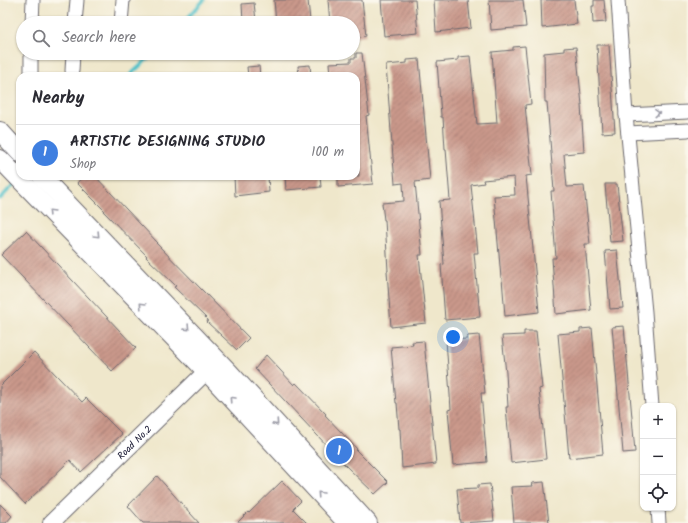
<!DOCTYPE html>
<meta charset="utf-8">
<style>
:root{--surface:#fff;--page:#f7f7f7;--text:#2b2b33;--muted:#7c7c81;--line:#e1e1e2;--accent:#ea580c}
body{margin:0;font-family:Kalam,sans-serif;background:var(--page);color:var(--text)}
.controls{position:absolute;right:12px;bottom:12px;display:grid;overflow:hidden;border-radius:8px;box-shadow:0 1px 3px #0004}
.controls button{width:36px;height:36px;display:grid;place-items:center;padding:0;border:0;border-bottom:1px solid var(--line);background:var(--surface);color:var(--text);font:20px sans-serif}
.you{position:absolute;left:453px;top:337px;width:14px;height:14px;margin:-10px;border:3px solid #fff;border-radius:50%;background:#1a73e8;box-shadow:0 0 0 6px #1a73e833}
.badge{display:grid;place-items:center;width:26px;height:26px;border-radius:50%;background:var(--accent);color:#fff;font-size:13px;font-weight:700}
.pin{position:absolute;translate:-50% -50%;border:2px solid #fff;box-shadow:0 1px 4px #0006}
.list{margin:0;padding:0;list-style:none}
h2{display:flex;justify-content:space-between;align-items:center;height:52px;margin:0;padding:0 16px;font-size:17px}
h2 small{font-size:13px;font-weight:400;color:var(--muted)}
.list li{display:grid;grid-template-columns:26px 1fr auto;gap:12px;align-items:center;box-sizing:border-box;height:56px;padding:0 16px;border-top:1px solid var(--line)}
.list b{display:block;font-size:15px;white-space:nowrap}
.list p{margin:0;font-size:13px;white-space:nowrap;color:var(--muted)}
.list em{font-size:13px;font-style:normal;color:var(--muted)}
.icon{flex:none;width:22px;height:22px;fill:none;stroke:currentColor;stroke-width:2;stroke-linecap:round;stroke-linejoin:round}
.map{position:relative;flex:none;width:688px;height:523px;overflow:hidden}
.search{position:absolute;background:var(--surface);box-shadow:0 1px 3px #0004;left:16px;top:16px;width:344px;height:44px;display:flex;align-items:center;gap:10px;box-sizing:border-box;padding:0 14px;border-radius:22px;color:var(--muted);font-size:15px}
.panel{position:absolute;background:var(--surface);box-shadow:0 1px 3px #0004;left:16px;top:72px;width:344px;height:108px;border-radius:12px}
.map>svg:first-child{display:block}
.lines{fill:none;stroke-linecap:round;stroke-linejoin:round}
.stream{stroke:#54c2ca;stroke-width:3.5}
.building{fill:url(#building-hatch)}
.minor-casing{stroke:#6a676d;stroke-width:15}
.tertiary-casing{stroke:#6a676d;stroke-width:18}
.secondary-casing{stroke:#6a676d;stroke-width:20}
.minor{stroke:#fff;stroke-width:13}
.tertiary{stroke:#fff;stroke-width:16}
.secondary{stroke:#fff;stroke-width:18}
.oneway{stroke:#9c9ca7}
.labels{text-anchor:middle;stroke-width:3;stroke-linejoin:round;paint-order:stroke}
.street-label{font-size:10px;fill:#22223b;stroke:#fbf7ec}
</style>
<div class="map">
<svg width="688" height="523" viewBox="0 0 688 523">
<defs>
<pattern id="building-hatch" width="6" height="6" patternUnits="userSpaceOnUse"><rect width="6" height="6" fill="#ca998b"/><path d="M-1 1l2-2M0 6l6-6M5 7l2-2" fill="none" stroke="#a47c73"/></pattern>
</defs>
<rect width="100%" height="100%" fill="#fbf7ec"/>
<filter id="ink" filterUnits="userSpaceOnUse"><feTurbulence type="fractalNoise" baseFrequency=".025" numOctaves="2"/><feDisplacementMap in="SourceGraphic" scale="8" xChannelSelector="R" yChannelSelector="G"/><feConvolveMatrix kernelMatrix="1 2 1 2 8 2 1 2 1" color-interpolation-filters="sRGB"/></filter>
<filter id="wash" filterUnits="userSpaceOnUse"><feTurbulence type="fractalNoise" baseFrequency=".012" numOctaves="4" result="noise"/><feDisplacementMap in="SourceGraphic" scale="16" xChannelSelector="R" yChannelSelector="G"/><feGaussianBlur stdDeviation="0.9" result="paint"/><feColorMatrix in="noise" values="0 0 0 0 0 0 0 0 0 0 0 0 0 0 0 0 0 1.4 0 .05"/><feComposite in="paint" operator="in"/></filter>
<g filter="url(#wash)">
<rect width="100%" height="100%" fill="#efe7cb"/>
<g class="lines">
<g class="stream">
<polyline points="183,23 204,0"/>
<polyline points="129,76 154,53"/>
<polyline points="0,199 14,184"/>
</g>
</g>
<g id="blocks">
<g class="building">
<polygon points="274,0 308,0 310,21 276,23"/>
<polygon points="328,0 362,0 366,36 353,38 353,23 330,23"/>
<polygon points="381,0 415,0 418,33 384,36"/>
<polygon points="434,0 468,0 471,28 436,32"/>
<polygon points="489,0 523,0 526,27 491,30"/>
<polygon points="541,0 574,0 577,24 542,28"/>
<polygon points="594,0 604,0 606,22 593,23 592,6 594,6"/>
<polygon points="254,3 256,21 243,22 242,4"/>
<polygon points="597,45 609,45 615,132 602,133"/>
<polygon points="525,46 531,104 525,105 532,175 526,176 539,312 505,316 502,278 501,278 494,196 515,195 514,177 483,180 484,183 471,185 478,253 474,253 480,317 445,320 441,265 444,264 439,201 450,200 446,149 445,149 443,117 441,117 441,115 437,62 458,60 458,57 470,56 477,124 497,123 492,52 513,50 513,47"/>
<polygon points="576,47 582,105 581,105 584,152 564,154 567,187 584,186 590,244 585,244 591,310 556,314 552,258 556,258 551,191 554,191 547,102 545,102 544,53 564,51 564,48"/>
<polygon points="356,53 362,53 369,115 366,116 373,184 338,187 338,176 359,176 356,144 356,76 330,76 329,63 351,62 351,58 356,58"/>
<polygon points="419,59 430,180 415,182 422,255 419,255 426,323 391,327 387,271 388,271 385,220 384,220 382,203 404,201 403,183 395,184 386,65 407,63 407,60"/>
<polygon points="310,65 311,76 299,76 298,66"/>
<polygon points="259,66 260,76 248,76 247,67"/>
<polygon points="83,176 95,176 157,242 156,243 249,338 237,350 207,322 208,320 174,287 176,286 146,257 147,256 104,212 105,211 77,183"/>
<polygon points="234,176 268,176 269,192 235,196"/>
<polygon points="285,176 320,176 321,187 286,190"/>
<polygon points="605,184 617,184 623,241 610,242"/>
<polygon points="26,231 136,348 112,371 1,255"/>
<polygon points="617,250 623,308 610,309 605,251"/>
<polygon points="624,326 635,452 623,453 612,327"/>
<polygon points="592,328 603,454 569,458 558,334 580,332 580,329"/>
<polygon points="524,331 536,331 542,388 539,389 546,459 511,463 506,407 508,407 506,373 502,336 524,335"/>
<polygon points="479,335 485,393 481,393 487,462 453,465 448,410 451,409 446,340 467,339 467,336"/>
<polygon points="424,341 436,464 402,468 400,429 399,429 397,403 396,403 391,347 413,345 412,342"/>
<polygon points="34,352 82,402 86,398 122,434 81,472 70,460 25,504 0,477 0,386"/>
<polygon points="266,355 294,385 296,383 326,414 325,415 357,449 356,450 388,482 375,494 347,467 255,369"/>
<polygon points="157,476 199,523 143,523 128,506"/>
<polygon points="282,481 301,501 293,509 307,523 237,523 248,512 249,513"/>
<polygon points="544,482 549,523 514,523 511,487 533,486 532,483"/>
<polygon points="490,484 494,521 460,523 457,489 478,488 478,485"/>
<polygon points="0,504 12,516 6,523 0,523"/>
</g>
</g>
</g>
<g filter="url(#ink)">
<use href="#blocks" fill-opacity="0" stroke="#6a676d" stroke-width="1"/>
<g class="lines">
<g class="minor-casing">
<g id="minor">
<polyline points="618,0 626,115 645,312 652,406"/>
<polyline points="32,23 33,0"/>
<polyline points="75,23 77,0"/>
<polyline points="121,23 123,0"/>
<polyline points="72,71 73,53"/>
<polyline points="31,76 31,53"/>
<polyline points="626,115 688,112"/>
<polyline points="628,133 688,130"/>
<polyline points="658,508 659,523"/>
</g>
</g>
<g class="tertiary-casing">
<g id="tertiary">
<path id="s1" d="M51 523 216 362"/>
</g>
</g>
<g class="secondary-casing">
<g id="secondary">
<polyline points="0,131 20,153"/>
<polyline points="0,159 206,371 347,523"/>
<polyline points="41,176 229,372 368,523"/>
</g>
</g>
<use href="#minor" class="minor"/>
<use href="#tertiary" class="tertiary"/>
<use href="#secondary" class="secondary"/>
</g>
<defs><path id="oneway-chevron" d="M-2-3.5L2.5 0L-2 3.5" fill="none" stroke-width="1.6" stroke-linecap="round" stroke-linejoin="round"/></defs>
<g class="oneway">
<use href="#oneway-chevron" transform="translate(657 113) rotate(-3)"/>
<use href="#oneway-chevron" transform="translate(51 212) rotate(-134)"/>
<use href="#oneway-chevron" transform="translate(97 235) rotate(46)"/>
<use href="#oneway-chevron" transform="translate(142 305) rotate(-134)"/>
<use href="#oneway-chevron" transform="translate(187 328) rotate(46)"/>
<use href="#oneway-chevron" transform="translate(232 399) rotate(-133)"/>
<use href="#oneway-chevron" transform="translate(276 423) rotate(48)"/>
<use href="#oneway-chevron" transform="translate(320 494) rotate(-133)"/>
</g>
</g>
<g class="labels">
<g class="street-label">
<text dy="4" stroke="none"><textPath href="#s1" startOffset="116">Road No.2</textPath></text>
</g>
</g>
</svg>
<div class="controls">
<button>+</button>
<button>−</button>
<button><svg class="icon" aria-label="locate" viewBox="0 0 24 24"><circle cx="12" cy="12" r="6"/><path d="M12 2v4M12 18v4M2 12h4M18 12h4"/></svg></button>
</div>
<div class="you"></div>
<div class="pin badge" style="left:339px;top:451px;background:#3f7fe0">1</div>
<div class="search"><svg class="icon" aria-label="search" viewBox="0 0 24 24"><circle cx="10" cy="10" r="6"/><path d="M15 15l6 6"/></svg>Search here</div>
<section class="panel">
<h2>Nearby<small></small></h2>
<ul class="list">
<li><span class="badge" style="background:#3f7fe0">1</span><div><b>ARTISTIC DESIGNING STUDIO</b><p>Shop</p></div><em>100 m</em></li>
</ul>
</section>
</div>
